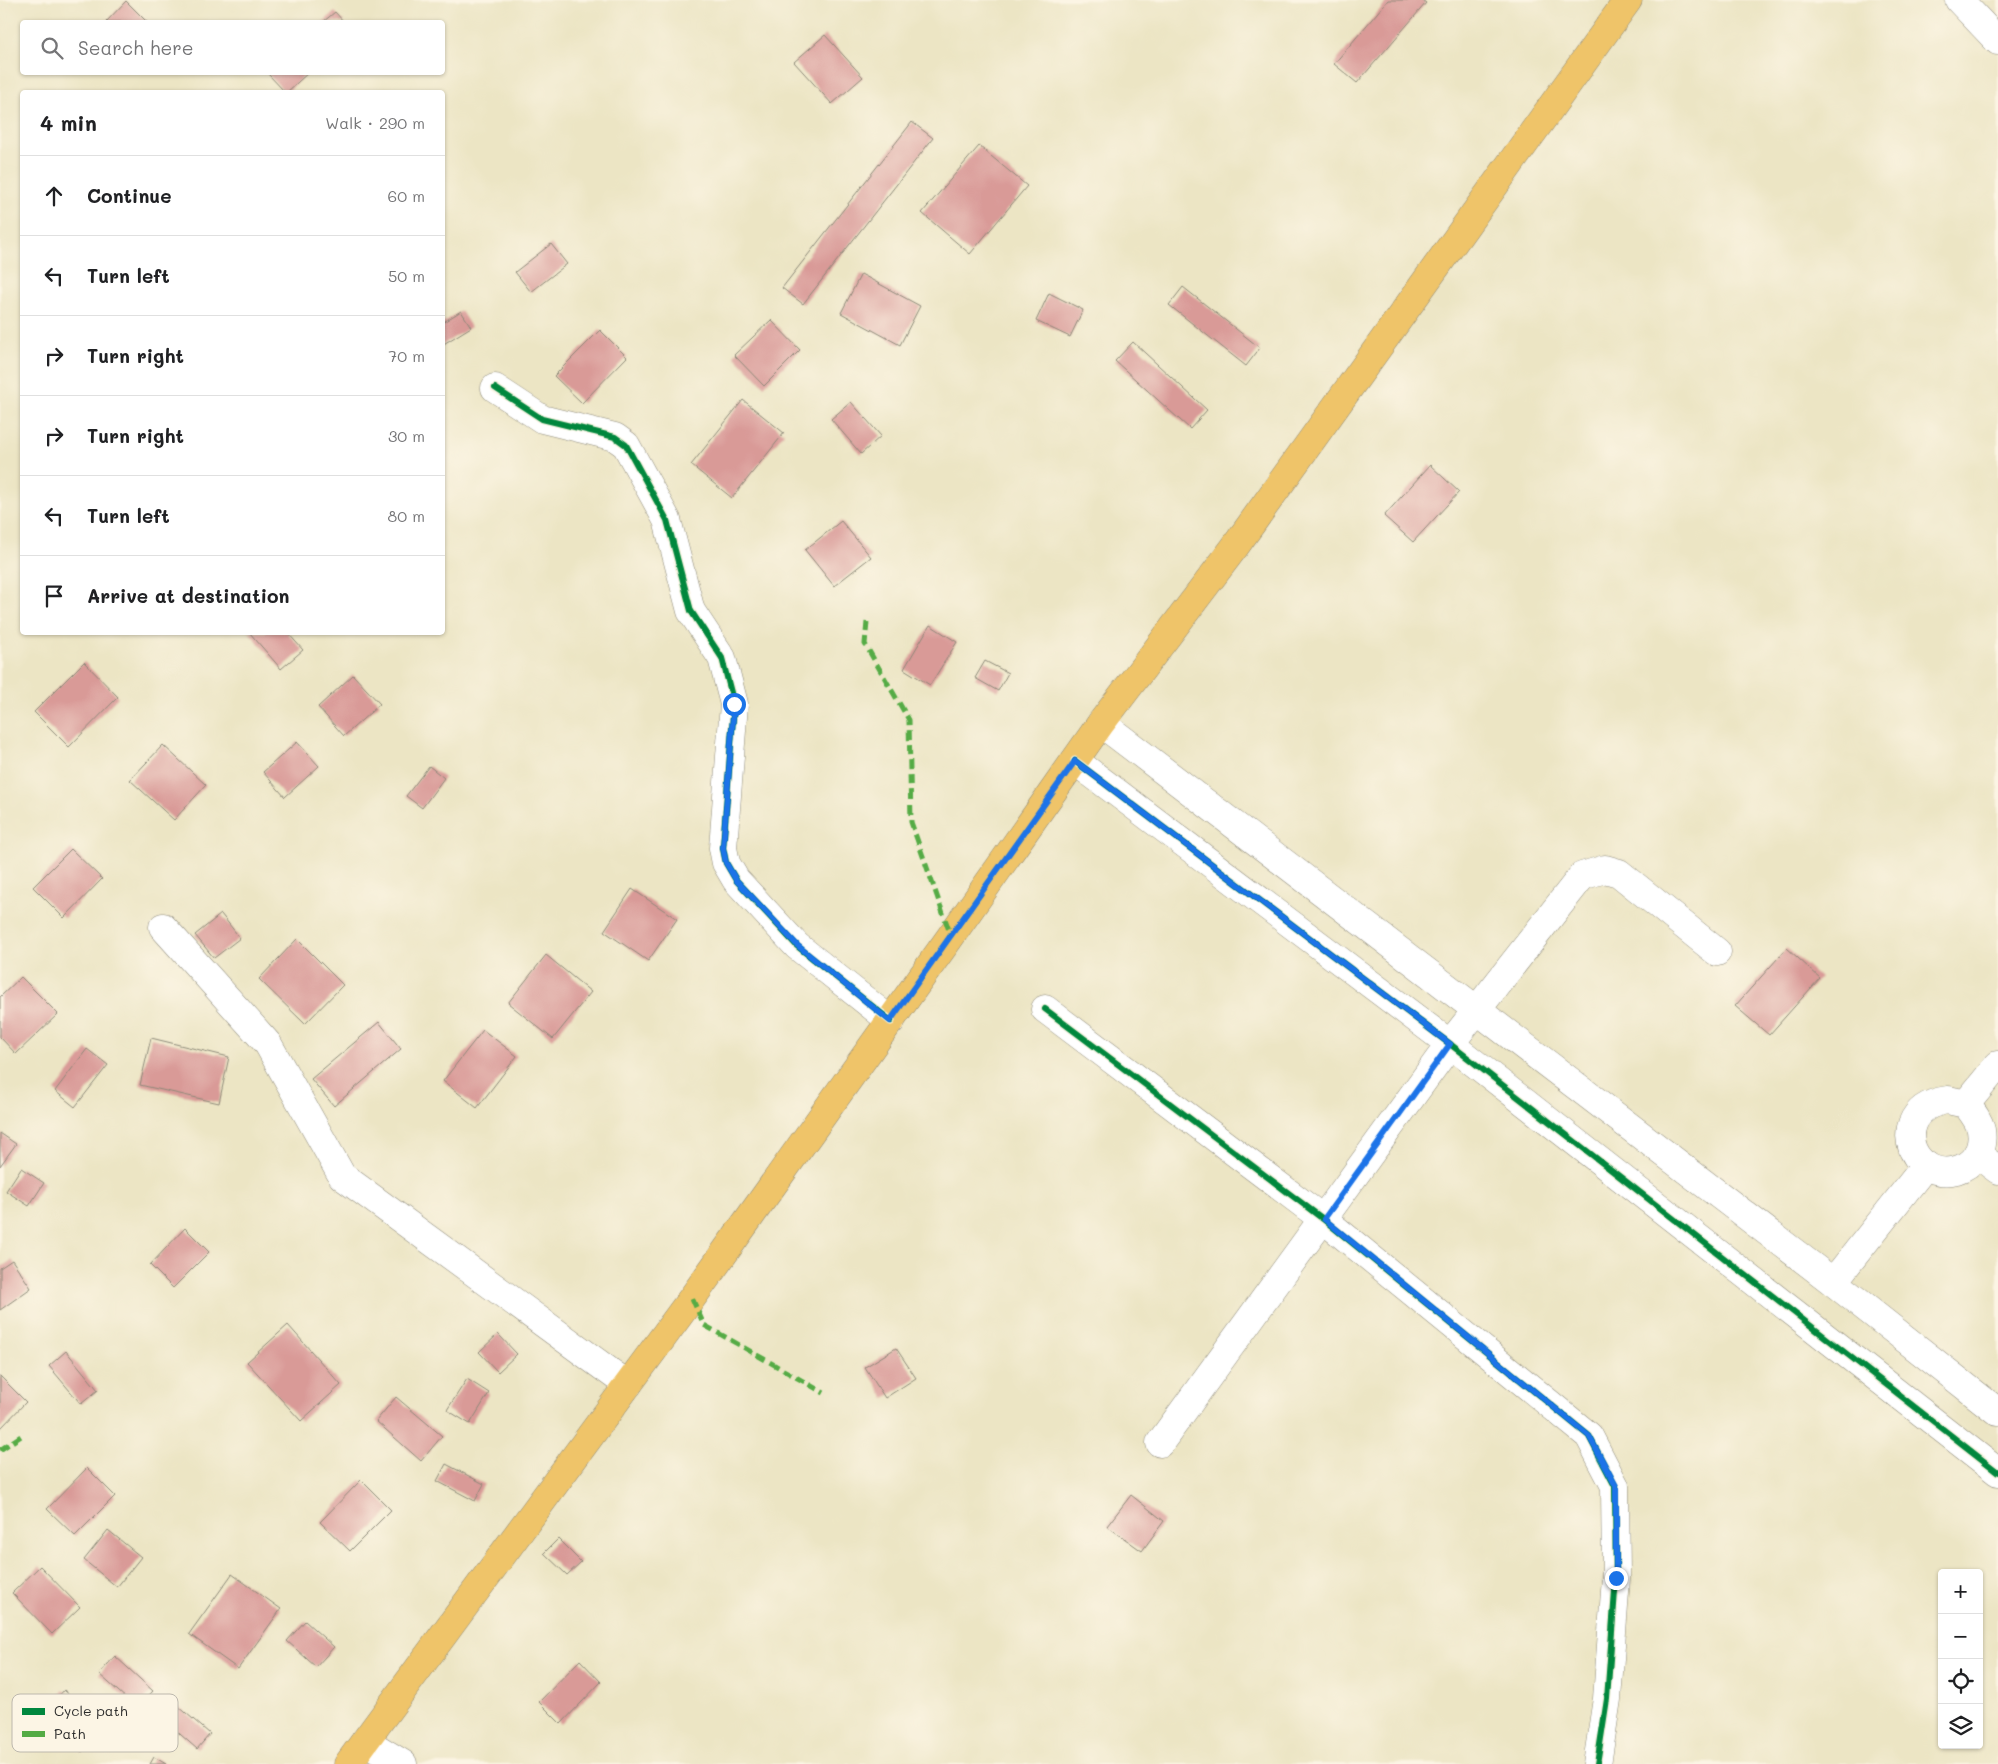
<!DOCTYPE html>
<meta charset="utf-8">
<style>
:root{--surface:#fff;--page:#f6f6f6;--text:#202124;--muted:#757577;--line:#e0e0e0}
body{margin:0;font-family:Mali,sans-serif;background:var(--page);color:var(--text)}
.controls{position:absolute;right:15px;bottom:15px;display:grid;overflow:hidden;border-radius:5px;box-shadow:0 1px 4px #0004}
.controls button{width:45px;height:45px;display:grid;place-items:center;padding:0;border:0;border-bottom:1px solid var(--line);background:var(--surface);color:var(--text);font:25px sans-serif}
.stop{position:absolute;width:15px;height:15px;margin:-11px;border:4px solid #1a73e8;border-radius:50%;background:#fff}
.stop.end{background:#1a73e8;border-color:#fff;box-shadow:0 1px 5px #0008}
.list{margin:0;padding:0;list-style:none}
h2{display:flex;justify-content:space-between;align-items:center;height:65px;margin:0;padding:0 20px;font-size:21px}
h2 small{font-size:16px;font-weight:400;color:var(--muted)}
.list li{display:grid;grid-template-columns:32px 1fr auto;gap:15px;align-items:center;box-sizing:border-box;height:80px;padding:0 20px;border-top:1px solid var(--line)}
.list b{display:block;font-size:19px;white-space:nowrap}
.list em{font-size:16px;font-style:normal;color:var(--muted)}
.icon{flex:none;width:28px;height:28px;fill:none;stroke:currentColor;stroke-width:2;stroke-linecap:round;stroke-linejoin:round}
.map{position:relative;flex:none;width:1998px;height:1764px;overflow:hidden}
.search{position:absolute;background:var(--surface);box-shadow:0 1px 4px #0004;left:20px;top:20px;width:425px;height:55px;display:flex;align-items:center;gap:12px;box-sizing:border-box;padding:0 18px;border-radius:5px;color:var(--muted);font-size:19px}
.panel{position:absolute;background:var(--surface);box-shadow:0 1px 4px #0004;left:20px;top:90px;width:425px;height:545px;border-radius:5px}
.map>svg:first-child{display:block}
.building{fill:#d99a97}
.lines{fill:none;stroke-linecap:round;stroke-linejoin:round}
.street-casing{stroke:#8c8878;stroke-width:29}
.primary-casing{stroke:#8c8878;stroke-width:29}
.street{stroke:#fff;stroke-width:28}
.primary{stroke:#efc469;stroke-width:28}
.quiet{stroke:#54ab44;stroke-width:5;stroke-dasharray:10 5;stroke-linecap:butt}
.cycleway-casing{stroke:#fcf5e5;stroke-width:9}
.cycleway{stroke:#00873e;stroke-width:6}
.route{stroke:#1a73e8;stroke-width:6}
.key{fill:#fcf5e5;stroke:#bdb8ad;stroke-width:1}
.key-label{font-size:14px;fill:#2b2b2b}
</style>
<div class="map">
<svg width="1998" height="1764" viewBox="0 0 1998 1764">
<rect width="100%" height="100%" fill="#fcf5e5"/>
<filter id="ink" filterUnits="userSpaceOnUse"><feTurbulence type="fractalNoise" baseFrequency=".02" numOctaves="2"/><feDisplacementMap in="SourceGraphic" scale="10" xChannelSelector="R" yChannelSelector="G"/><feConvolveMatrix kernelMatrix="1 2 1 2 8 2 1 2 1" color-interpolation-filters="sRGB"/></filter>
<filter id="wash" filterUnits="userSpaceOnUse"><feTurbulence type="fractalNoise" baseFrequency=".0096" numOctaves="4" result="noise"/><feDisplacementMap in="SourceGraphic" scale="20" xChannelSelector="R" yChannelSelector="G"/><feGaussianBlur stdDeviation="1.12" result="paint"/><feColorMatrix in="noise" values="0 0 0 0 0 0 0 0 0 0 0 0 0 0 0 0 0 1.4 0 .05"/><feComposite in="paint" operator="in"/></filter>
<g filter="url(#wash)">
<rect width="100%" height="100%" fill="#ece5c4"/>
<g id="blocks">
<g class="building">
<polygon points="1388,0 1422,0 1426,3 1357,83 1334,64"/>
<polygon points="126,1 147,22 106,22"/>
<polygon points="335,12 344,22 323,22"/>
<polygon points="825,35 863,77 832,104 794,62"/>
<polygon points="271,72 309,72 287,92 285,92 268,74"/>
<polygon points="912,122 933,138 803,304 782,288"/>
<polygon points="979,146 1027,186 970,254 922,213"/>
<polygon points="551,244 567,264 531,292 515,272"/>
<polygon points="861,274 920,306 900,345 841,313"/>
<polygon points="1183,287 1260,348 1246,366 1169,305"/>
<polygon points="1049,293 1083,310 1070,337 1036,321"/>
<polygon points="461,311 471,327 442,345 442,323"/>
<polygon points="771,320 800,350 764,386 734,355"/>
<polygon points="600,330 627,357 582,403 554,376"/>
<polygon points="1133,342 1207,410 1190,429 1115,361"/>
<polygon points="743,400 784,433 732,498 691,465"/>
<polygon points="851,402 881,436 861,454 831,419"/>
<polygon points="1430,465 1459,492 1413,542 1384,516"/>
<polygon points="841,521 871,557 834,586 805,550"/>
<polygon points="930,625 957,642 930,685 904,669"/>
<polygon points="249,632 287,632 303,650 281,669"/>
<polygon points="985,661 1008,673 998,691 975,678"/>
<polygon points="84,662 118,697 69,747 34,712"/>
<polygon points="353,675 380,704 344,736 318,707"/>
<polygon points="297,742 319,766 285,797 263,772"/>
<polygon points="163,745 206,785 174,820 130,780"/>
<polygon points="429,766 444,778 422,808 406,796"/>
<polygon points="71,849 102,879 64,918 33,887"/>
<polygon points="632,889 677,919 648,961 604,931"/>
<polygon points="221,914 240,938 214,958 195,935"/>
<polygon points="297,939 343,985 305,1024 259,979"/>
<polygon points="1787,948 1820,978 1769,1035 1735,1006"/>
<polygon points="546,955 591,992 553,1039 508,1003"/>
<polygon points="21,977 58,1014 16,1054 0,1037 0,997"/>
<polygon points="379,1022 401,1049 334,1106 311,1079"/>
<polygon points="483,1030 517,1056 477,1108 443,1081"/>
<polygon points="151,1038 229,1057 219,1103 140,1085"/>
<polygon points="87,1049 108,1065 75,1107 55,1091"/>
<polygon points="0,1133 16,1144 0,1166"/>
<polygon points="21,1168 44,1183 29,1206 6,1191"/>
<polygon points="185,1228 209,1252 173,1288 150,1265"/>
<polygon points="12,1260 31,1288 0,1310 0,1268"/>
<polygon points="288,1325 341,1385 301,1421 247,1362"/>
<polygon points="498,1334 517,1354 498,1372 479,1352"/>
<polygon points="896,1348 916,1378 885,1398 865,1367"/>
<polygon points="66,1351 98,1390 81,1404 49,1366"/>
<polygon points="0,1376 26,1402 0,1429"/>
<polygon points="467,1379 489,1393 470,1424 447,1410"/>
<polygon points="396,1397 442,1436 421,1461 376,1421"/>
<polygon points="446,1464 484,1484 475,1501 437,1481"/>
<polygon points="87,1468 115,1496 75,1536 47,1509"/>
<polygon points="361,1480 391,1510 350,1551 320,1522"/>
<polygon points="1131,1495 1164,1521 1142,1551 1107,1526"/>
<polygon points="108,1530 141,1557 117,1587 84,1560"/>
<polygon points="558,1539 581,1562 567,1575 544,1553"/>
<polygon points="40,1566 80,1607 52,1634 12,1593"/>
<polygon points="232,1574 281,1609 238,1669 189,1634"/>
<polygon points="305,1621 334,1647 316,1667 287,1641"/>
<polygon points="115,1656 153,1691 137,1708 99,1674"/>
<polygon points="580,1660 601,1682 561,1724 539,1702"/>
<polygon points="64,1690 105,1726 82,1752 41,1716"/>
<polygon points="169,1698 210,1734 197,1749 156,1713"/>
<polygon points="154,1757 166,1764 150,1764"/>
</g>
</g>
</g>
<g filter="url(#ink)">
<use href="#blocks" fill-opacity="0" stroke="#8c8878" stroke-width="1"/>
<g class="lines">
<g class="street-casing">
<g id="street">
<polyline points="1959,0 1998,41"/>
<polyline points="495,388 542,419 615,437 626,445 667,520 691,611 722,658 734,704 723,848 726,863 736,880 797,946 891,1021"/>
<polyline points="1101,723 1833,1282 1998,1412"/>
<polyline points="1075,761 1450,1044 1998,1472"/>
<polyline points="163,927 268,1044 342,1176 628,1385"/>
<polyline points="1045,1009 1323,1219 1589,1436 1615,1486 1616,1578 1607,1699 1597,1764"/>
<path d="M1948 1100 1966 1104C1972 1112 1979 1120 1981 1130 1988 1172 1931 1188 1913 1150 1910 1142 1909 1132 1912 1124 1918 1108 1933 1102 1948 1100Z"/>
<polyline points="1966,1104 1998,1065"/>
<polyline points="1977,1154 1998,1170"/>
<polyline points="1833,1282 1926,1165"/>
<polyline points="1160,1443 1450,1044 1582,876 1605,869 1619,873 1717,952"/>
<polyline points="365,1741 403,1764"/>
</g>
</g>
<g class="primary-casing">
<polyline id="primary" points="348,1764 692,1298 951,936 1101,723 1234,548 1628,0"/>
</g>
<use href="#street" class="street"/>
<use href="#primary" class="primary"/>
<g class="quiet">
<polyline points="867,622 865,644 909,720 911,822 951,936"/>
<polyline points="692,1298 704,1325 824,1393"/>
<polyline points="0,1450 24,1434"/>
</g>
<g class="cycleway-casing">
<g id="cycleway">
<polyline points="495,388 542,419 615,437 626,445 667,520 691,611 722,658 734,704 723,848 726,863 736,880 797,946 891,1021"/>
<polyline points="1075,761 1450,1044 1998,1472"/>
<polyline points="1045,1009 1323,1219 1589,1436 1615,1486 1616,1578 1607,1699 1597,1764"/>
</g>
</g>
<use href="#cycleway" class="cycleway"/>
</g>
</g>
<g class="lines" filter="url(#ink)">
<polyline class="route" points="734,704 723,848 726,863 736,880 798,946 890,1021 1075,761 1450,1044 1324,1219 1589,1436 1616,1486 1616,1578"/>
</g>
<rect x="12" y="1694" width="166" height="58" rx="8" class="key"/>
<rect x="22" y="1708" width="23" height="7" fill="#00873e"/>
<rect x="22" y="1731" width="23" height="6" fill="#54ab44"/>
<g class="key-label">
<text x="54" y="1716">Cycle path</text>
<text x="54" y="1739">Path</text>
</g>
</svg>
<div class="controls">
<button>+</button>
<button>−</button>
<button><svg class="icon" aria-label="locate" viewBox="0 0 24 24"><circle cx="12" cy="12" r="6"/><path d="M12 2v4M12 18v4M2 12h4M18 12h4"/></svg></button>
<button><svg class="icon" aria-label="layers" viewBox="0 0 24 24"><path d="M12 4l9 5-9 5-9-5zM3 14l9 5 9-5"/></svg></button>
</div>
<div class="stop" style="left:734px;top:704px"></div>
<div class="stop end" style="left:1616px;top:1578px"></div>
<div class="search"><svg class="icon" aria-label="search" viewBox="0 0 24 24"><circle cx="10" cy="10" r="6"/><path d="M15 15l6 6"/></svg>Search here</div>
<section class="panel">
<h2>4 min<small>Walk · 290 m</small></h2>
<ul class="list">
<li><svg class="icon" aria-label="ahead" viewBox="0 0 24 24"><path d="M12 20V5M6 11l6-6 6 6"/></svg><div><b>Continue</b></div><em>60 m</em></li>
<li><svg class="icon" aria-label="left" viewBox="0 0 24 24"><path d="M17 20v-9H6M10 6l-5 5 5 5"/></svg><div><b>Turn left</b></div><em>50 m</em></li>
<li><svg class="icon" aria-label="right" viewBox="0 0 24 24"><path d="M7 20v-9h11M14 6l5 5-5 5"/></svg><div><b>Turn right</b></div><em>70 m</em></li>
<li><svg class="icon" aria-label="right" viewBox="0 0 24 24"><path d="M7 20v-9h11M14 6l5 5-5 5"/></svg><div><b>Turn right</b></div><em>30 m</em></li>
<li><svg class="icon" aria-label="left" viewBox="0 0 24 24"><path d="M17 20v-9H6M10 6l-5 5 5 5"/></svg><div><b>Turn left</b></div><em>80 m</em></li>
<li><svg class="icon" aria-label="arrive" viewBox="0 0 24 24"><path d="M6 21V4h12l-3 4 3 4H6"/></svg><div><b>Arrive at destination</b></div></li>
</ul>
</section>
</div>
